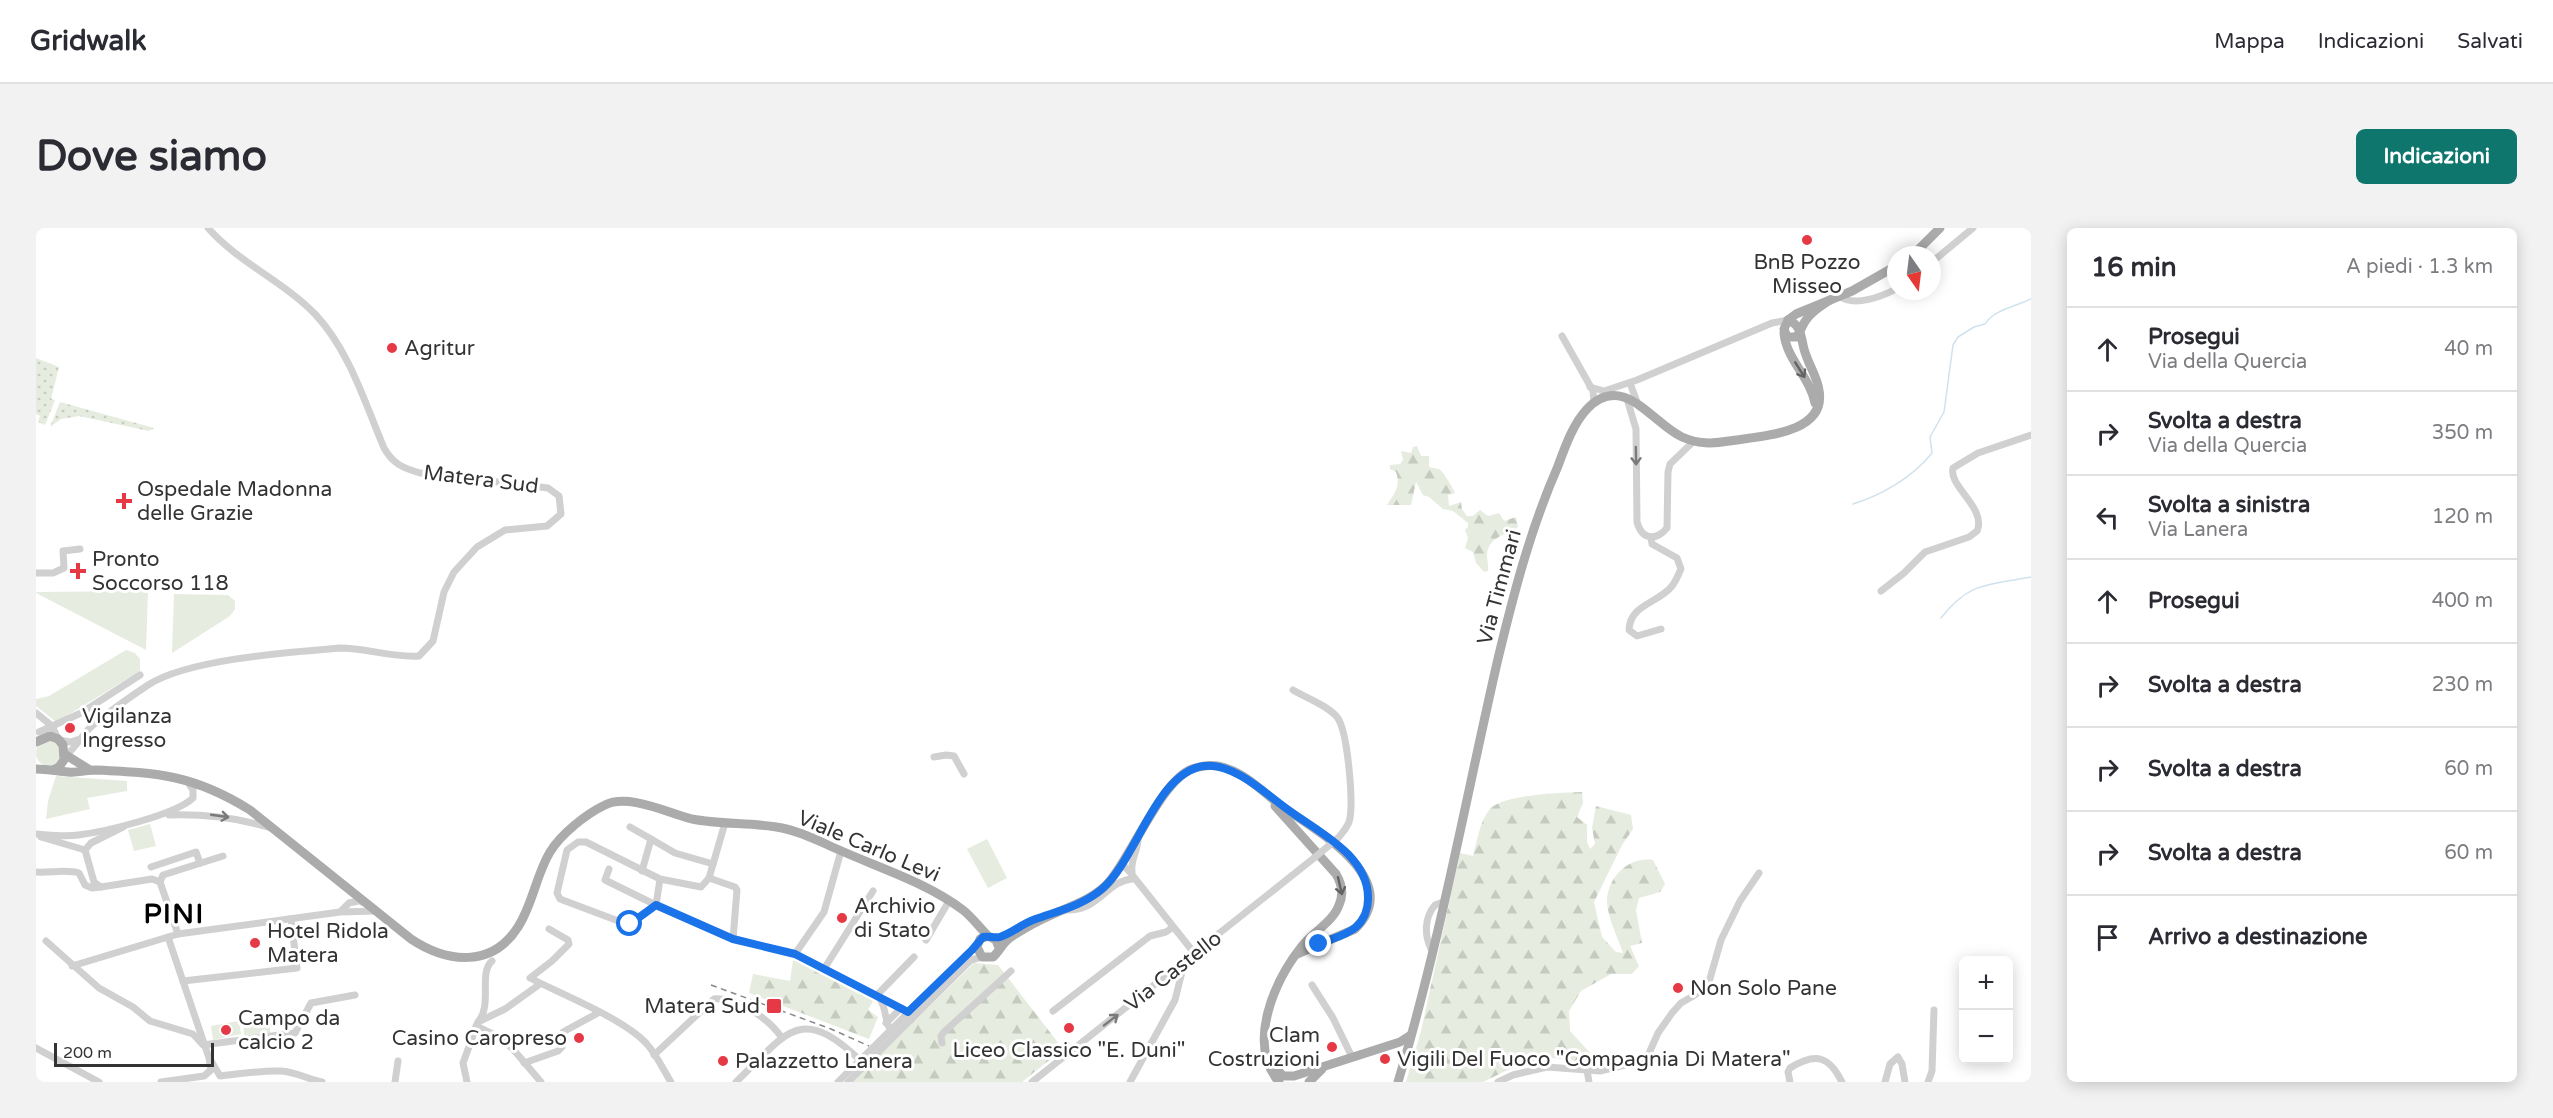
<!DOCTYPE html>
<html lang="it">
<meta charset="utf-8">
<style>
:root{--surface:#fff;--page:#f2f2f3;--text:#2b2b33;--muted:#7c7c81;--line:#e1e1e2;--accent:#0f766e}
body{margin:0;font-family:"Varela Round",sans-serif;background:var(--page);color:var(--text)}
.controls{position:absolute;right:18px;bottom:18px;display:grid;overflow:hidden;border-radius:9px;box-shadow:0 3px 15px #0003}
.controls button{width:54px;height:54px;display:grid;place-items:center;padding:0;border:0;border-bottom:2px solid var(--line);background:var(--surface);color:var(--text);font:30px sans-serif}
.compass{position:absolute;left:1851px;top:18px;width:54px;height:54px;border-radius:50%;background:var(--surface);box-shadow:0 3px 15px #0003;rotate:166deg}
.scale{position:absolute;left:18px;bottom:15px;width:160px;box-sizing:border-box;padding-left:6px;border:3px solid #333;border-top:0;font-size:16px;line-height:21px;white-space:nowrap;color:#333;-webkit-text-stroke:4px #fff;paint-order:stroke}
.stop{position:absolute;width:18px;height:18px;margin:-14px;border:4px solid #1a73e8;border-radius:50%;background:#fff}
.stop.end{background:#1a73e8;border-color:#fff;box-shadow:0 2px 6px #0008}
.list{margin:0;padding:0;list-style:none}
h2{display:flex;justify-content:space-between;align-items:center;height:78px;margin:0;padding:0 24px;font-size:26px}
h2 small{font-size:20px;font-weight:400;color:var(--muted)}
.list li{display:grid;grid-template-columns:39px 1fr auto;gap:18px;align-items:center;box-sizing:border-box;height:84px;padding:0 24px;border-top:2px solid var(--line)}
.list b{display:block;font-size:22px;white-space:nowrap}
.list p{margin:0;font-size:20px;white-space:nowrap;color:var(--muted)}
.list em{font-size:20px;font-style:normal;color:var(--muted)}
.icon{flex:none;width:33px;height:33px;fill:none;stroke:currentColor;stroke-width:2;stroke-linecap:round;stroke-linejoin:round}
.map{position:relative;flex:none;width:1995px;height:854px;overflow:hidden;border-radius:9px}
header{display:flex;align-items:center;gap:36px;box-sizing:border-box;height:84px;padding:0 30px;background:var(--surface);border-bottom:2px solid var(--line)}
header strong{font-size:28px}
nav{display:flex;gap:33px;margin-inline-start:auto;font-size:21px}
.intro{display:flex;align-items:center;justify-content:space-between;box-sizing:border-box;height:144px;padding:0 36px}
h1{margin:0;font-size:42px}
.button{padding:15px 27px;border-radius:9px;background:var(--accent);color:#fff;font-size:21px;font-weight:700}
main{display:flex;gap:36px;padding:0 36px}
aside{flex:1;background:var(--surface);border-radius:9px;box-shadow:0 3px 15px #0003}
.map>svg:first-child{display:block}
.grass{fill:url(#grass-dots)}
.forest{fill:url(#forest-firs)}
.green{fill:#e6ecdf}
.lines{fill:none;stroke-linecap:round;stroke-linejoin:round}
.stream{stroke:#cfe2ee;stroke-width:1.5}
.minor{stroke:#d0d0d0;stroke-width:7}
.major{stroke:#ababab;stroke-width:9}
.rail{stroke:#888;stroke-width:1.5;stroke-dasharray:6 4.5;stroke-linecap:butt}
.minor-bridge{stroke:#d0d0d0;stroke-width:7}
.oneway{stroke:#636363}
.oneway2{stroke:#7a7a7a}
.route{stroke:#1a73e8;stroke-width:8}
.poi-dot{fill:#e63946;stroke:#fff;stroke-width:2}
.labels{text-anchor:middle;stroke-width:6;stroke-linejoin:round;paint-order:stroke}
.poi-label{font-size:21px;fill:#333;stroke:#fff;text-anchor:start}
.street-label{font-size:21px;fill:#333;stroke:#fff}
.district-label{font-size:27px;font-weight:bold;letter-spacing:1.5px;fill:#000;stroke:#fff}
</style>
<header>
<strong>Gridwalk</strong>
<nav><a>Mappa</a><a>Indicazioni</a><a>Salvati</a></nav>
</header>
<div class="intro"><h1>Dove siamo</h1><a class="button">Indicazioni</a></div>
<main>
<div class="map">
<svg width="1995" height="854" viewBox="0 0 1995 854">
<defs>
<pattern id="grass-dots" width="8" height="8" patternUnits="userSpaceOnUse" patternTransform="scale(1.5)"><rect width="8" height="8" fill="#e6ecdf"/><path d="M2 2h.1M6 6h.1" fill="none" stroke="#c6cbc0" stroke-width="1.8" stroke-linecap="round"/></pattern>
<pattern id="forest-firs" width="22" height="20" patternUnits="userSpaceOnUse" patternTransform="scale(1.5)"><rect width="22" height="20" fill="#e6ecdf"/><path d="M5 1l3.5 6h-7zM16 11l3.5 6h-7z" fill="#c6cbc0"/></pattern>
</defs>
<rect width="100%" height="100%" fill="#fff"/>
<g class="grass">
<polygon points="0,130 23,139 15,171 19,172 9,197 2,194 4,188 0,186"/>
<polygon points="24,174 118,200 113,203 43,188 25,191 14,199"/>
</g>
<g class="forest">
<path d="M1381 218 1385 228H1393V239C1396 240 1399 240 1403 241 1407 243 1417 260 1419 265L1412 267 1413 278 1425 274 1426 281 1431 288H1437L1444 282 1452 288 1463 285 1468 293 1480 289 1482 299C1470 307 1451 309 1451 328 1451 333 1453 338 1452 343L1448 344 1440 335 1437 324 1429 320 1432 310 1429 302 1432 299V295L1417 283 1407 281 1393 269 1387 267 1380 254 1375 277H1351C1358 266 1365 259 1360 244L1354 241V237L1364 236 1367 232 1365 223 1375 225 1377 219Z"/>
<path d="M1546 564 1547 575 1541 589 1551 597V614L1554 621 1559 616 1556 600 1560 578 1595 587 1597 601 1586 617 1558 674 1566 709 1580 724 1587 725C1582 710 1572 691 1571 674 1571 649 1593 628 1617 632L1629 656 1624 664 1603 670 1600 682 1606 715 1594 718 1603 738 1596 746H1575L1545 763 1533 783 1534 803 1557 828V835L1517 830 1486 835 1447 854H1370L1385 803 1424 625 1437 628C1441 614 1444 591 1455 580 1470 566 1525 565 1546 564Z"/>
<polygon points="757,732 837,773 832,782 842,789 833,811 713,765 717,746 754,753"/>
<polygon points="938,735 962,737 1027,821 986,854 816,854"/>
</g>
<g class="green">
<polygon points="112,363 110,422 0,365 1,364"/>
<polygon points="138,366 192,367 199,373 199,381 194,388 136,425"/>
<polygon points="90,422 99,425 104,431 104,443 24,492 19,493 0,478 0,471 13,468"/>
<circle cx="13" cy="525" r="13"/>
<polygon points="20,548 91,553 91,563 51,570 54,581 10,591 12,573"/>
<polygon points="114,596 120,618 98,623 92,602"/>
<polygon points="951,611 971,650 952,660 931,621"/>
<polygon points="234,791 234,805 208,808 207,793"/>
<polygon points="203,793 205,806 177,812 175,798"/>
</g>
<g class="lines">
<g class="stream">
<path d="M1817 276C1846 267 1877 249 1896 225L1894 209 1908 184 1917 117 1922 109 1938 99 1949 96C1957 82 1981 78 1995 71"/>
<path d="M1905 390C1934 353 1953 357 1995 349"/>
</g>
<g class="minor">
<polyline points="1896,34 1937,0"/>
<path d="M1803 68C1818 79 1845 69 1860 61"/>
<polyline points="1526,108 1557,163 1558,175"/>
<polyline points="1594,155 1601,174"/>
<polyline points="1554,159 1568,163 1601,152 1736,95 1752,92"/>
<path d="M1591 171 1600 201 1601 294C1606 312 1620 313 1631 300L1632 244 1634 236 1658 213"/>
<path d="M1615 310 1616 316 1641 330 1645 341C1642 347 1640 353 1636 358 1623 375 1594 376 1593 402L1601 408 1625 401"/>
<polyline points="0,345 17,345 28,340 27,323 44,321"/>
<path d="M1845 363 1868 345 1889 324 1933 309 1941 303C1951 280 1912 258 1917 240L1942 225 1995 207"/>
<path d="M1257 462C1270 470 1291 477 1301 489 1312 503 1317 572 1314 590 1313 598 1307 604 1302 610"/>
<polyline points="0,485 16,498 22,511"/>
<polyline points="3,504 45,485 104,447"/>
<polyline points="23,512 34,514 44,511"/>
<path d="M30 527C41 519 46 506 57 497 74 483 94 469 112 457 152 431 255 424 304 420 331 420 356 430 383 428L397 413 408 364 418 344 441 319 469 302 511 298 525 286 523 268 512 260 384 245C367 240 357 236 348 220 329 175 313 122 279 86 247 53 203 35 172 0"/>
<polyline points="898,529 910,527 918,528 928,546"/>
<path d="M133 587C169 586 200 589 235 600"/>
<polyline points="594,599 615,611"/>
<path d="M0 606C14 607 28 609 42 607 68 604 139 587 157 570V562L151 553"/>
<polyline points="5,609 49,622"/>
<polyline points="49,622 58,654 65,659 116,651 124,654"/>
<polyline points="49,622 55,615 87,599"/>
<polyline points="115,639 160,624 164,635"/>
<polyline points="1083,639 1089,639 1093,643 1159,726"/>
<polyline points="573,641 569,652 628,681 697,711 759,726 865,780 872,785 875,792"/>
<polyline points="606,643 615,611 639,625 677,636"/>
<path d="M0 644C14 645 30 641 43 645L49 657 56 660 65 659"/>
<path d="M1096 644C1094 631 1103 622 1102 609"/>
<polyline points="673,650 699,659 701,662 697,711"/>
<polyline points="624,651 620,677 593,697 524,671 521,665 531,622 542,614 550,614 624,651 665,659 673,650 689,595"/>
<polyline points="124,654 127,647 187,628"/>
<polyline points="124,654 142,706"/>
<path d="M1030 682C1064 683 1070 653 1096 651"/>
<polyline points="305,683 313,675 327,672 326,674"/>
<path d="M513 701 532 712 533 716 516 733 494 750C527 767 586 790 610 815 620 826 627 841 635 854"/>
<polyline points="890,712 913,673"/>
<polyline points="10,713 63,760 97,779 114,793 157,806 167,817 259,805 275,775 319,767"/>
<path d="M1396 723C1388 708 1388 690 1399 677L1407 674"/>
<polyline points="759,726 788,684 805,623"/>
<polyline points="36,738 142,706 304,684 340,683"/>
<polyline points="788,741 837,663"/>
<polyline points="147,753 261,740 255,691"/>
<polyline points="1276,757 1297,790 1316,829"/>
<polyline points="840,768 878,729"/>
<path d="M844 771C851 781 848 795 856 804"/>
<polyline points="1017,783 1114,708 1130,704 1137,699"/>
<path d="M442 794C457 777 442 745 456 733"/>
<polyline points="850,795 865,780"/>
<polyline points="440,798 463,809 477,821 505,854"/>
<polyline points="906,815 905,808 908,804 975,743"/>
<polyline points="0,820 63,854"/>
<path d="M618 827 678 771C702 769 733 791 746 810"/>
<path d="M174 831 184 848C202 846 228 842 245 843 260 844 271 851 286 854"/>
<polyline points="488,835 522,823 526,819 527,804 562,785"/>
<polyline points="1551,842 1553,854"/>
<polyline points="125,854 168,848 175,842 173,830 132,709"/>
<polyline points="359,854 362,833"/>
<polyline points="431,854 427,835 442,794 469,781 504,756"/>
<path d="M700 854C752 804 764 774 827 835"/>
<polyline points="802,854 941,717"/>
<polyline points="812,854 935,732 946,729"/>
<polyline points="996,854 1278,630"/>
<polyline points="1094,854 1139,772 1148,736"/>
<polyline points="1462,854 1477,847 1511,839 1564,843 1610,832 1622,805 1636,785 1645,775 1659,767 1673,754 1685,712 1704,673 1723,645"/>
<path d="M1754 854 1752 844 1754 840C1780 824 1793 828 1806 854"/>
<polyline points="1849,854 1854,836 1862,829 1866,836 1869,854"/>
<polyline points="1892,854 1896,843 1898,782"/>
</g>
<g class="major">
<polyline points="1877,27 1904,0"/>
<polyline points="1752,92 1760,86 1816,63 1860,38"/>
<path d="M1748 105C1750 131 1774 149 1779 175"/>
<polyline points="0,514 14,508 22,511 27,517 28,532 23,539 17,542"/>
<polyline points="30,527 54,542"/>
<path d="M0 541C11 541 21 543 32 544 42 545 50 542 60 542 123 545 158 547 214 582L375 711C411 735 456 740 482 699 497 676 500 647 514 624 525 606 550 586 569 577 592 565 632 585 656 591 686 597 717 594 746 600 766 604 783 613 801 621 843 640 890 654 927 682 936 689 944 700 952 708"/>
<path d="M1239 578 1300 646C1306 656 1308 666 1303 677 1297 694 1277 704 1266 718 1239 752 1210 815 1243 854"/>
<path d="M963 720 960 712 952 708 944 711 941 719 946 729H957C964 723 966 715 975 709 987 701 1001 693 1015 687 1035 678 1058 671 1073 654 1096 627 1126 552 1156 541 1168 537 1181 536 1192 541 1211 547 1228 565 1244 577 1278 601 1370 651 1319 701L1261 726"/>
<polyline points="1239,839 1247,848 1258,848 1364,814 1375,807"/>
<polyline points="1273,854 1286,841"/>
<path d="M1362 854C1403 717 1429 575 1461 435 1477 368 1494 302 1522 238 1529 219 1537 196 1551 181 1587 143 1617 196 1646 209 1662 216 1676 216 1693 213 1722 208 1791 207 1783 162 1781 149 1774 139 1770 127 1764 113 1768 98 1752 92L1748 101 1751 109H1760C1765 104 1766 97 1770 92 1776 83 1785 78 1794 72"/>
</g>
<polyline class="rail" points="675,757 795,801 833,818"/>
<polyline class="minor-bridge" points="1278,630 1302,610"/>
</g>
<defs><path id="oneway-shaft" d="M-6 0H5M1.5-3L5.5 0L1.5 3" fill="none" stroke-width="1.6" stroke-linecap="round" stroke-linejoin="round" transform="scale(1.5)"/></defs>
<g class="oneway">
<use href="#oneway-shaft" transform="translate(1764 142) rotate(58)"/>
<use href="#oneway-shaft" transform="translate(1304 658) rotate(77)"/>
</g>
<g class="oneway2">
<use href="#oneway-shaft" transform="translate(1600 228) rotate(89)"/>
<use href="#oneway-shaft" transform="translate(184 588) rotate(8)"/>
<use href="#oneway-shaft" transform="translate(1075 792) rotate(-38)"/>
</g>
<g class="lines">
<path class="route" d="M594 696 620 677 697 711 759 726 872 784 936 722 947 709C953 708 958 710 964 709 976 705 986 696 997 692 1021 683 1046 678 1066 661 1101 631 1120 544 1168 538 1199 534 1234 570 1258 586 1288 607 1333 630 1332 671 1332 681 1328 692 1320 699 1311 707 1295 711 1283 716"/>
</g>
<g class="poi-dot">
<circle cx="1771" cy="12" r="6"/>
<circle cx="356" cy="120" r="6"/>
<path d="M85 264h6v6h6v6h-6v6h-6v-6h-6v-6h6z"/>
<path d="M39 334h6v6h6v6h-6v6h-6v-6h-6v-6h6z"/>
<circle cx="34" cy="500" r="6"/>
<circle cx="806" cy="690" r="6"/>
<circle cx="219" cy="715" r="6"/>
<circle cx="1642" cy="760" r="6"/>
<rect x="730" y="770" width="16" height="16" rx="3"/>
<circle cx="1033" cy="800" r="6"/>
<circle cx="190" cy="802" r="6"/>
<circle cx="543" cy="810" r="6"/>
<circle cx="1296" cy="819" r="6"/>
<circle cx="1349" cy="831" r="6"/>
<circle cx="687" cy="833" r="6"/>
</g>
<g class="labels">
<g class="poi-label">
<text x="1771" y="41" text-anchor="middle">BnB Pozzo<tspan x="1771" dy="24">Misseo</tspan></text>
<text x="368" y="127">Agritur</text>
<text x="101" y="268">Ospedale Madonna<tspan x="101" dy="24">delle Grazie</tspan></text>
<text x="56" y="338">Pronto<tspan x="56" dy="24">Soccorso 118</tspan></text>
<text x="46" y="495">Vigilanza<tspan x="46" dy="24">Ingresso</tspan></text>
<text x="818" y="685">Archivio<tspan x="818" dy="24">di Stato</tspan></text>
<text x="231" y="710">Hotel Ridola<tspan x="231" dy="24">Matera</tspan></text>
<text x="1654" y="767">Non Solo Pane</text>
<text x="724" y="785" text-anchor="end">Matera Sud</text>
<text x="202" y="797">Campo da<tspan x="202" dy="24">calcio 2</tspan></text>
<text x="1284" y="814" text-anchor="end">Clam<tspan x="1284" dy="24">Costruzioni</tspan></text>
<text x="531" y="817" text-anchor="end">Casino Caropreso</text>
<text x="1033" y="829" text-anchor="middle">Liceo Classico "E. Duni"</text>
<text x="1361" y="838">Vigili Del Fuoco "Compagnia Di Matera"</text>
<text x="699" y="840">Palazzetto Lanera</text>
</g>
<g class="street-label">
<text transform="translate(445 251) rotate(7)" y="7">Matera Sud</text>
<text transform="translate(1463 359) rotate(-75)" y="7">Via Timmari</text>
<text transform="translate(833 618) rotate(23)" y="7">Viale Carlo Levi</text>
<text transform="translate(1137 743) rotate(-38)" y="7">Via Castello</text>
</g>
<g class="district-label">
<text x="138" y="695">PINI</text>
</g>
</g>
</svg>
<div class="controls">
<button>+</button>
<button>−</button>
</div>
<svg class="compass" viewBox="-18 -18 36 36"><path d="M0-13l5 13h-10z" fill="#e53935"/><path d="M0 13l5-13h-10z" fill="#7c7c81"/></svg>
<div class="scale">200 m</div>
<div class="stop" style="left:594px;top:696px"></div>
<div class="stop end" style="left:1283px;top:716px"></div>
</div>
<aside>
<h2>16 min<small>A piedi · 1.3 km</small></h2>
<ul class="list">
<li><svg class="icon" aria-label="ahead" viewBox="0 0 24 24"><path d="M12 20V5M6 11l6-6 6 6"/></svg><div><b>Prosegui</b><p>Via della Quercia</p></div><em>40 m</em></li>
<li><svg class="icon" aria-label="right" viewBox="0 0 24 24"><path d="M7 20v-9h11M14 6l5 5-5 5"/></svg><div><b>Svolta a destra</b><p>Via della Quercia</p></div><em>350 m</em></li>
<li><svg class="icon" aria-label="left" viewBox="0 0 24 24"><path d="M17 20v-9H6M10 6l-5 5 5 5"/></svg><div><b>Svolta a sinistra</b><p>Via Lanera</p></div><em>120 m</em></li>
<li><svg class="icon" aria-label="ahead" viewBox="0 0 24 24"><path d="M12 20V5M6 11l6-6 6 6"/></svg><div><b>Prosegui</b></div><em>400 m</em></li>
<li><svg class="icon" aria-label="right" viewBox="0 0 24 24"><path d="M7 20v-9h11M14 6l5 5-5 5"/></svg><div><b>Svolta a destra</b></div><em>230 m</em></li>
<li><svg class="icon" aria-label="right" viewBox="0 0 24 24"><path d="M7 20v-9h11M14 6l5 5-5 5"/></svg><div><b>Svolta a destra</b></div><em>60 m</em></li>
<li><svg class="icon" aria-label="right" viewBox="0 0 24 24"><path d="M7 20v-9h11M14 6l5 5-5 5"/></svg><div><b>Svolta a destra</b></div><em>60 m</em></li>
<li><svg class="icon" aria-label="arrive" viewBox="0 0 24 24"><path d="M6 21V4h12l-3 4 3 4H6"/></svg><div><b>Arrivo a destinazione</b></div></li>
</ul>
</aside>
</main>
